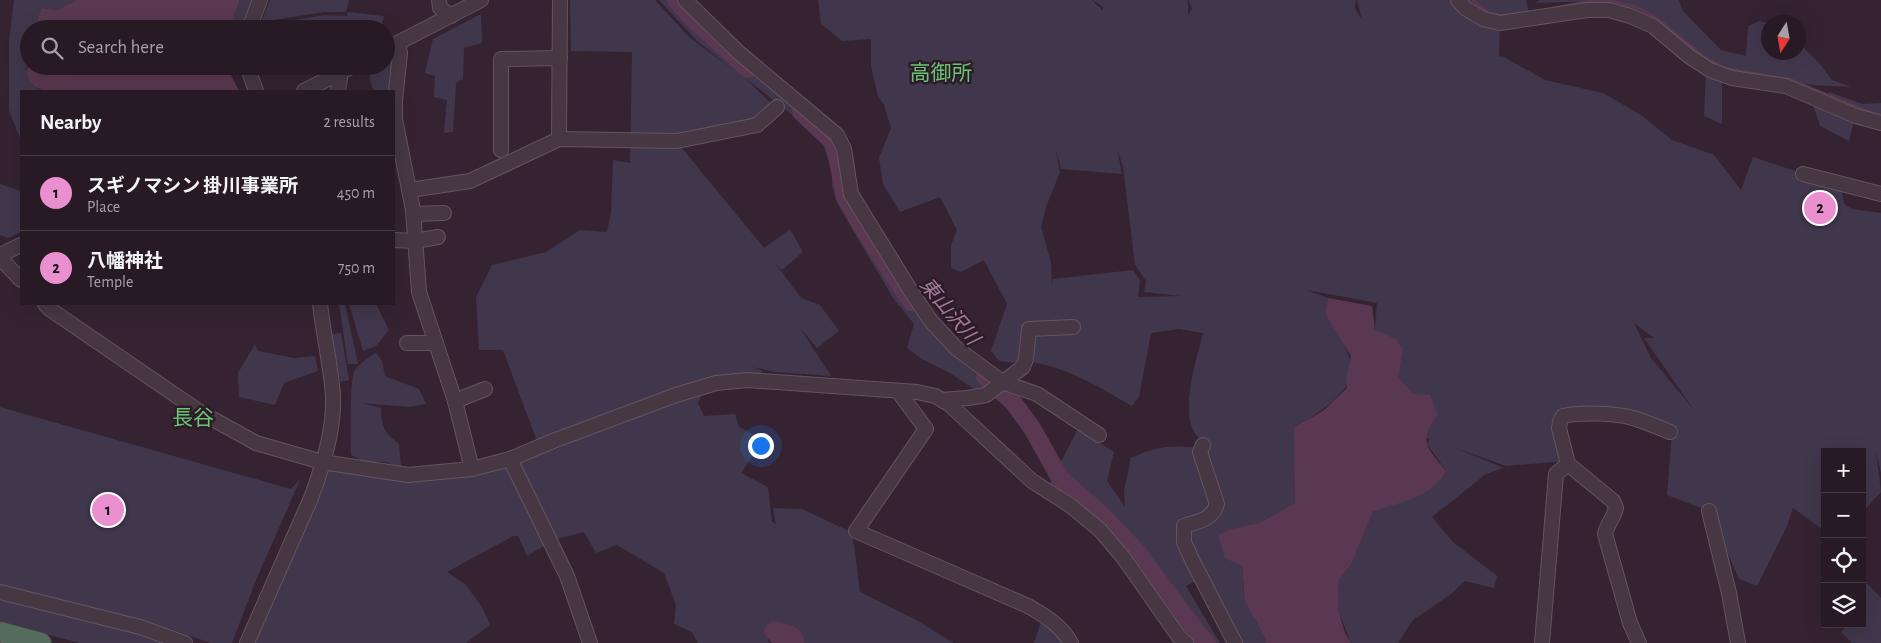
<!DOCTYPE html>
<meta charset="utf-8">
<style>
:root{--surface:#281a25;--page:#30232d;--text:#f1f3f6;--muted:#a5a1a7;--line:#443842;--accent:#ea8fcf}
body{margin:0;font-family:"Alegreya Sans","Noto Sans JP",sans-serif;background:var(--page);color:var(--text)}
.controls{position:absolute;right:15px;bottom:15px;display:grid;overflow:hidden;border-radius:0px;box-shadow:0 5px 20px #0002}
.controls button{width:45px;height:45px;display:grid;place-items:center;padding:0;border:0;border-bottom:1px solid var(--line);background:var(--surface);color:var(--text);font:25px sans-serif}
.compass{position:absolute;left:1761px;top:15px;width:45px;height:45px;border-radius:50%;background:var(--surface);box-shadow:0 5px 20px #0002;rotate:191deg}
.you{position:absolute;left:760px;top:445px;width:18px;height:18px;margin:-12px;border:4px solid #fff;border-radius:50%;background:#1a73e8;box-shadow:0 0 0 8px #1a73e833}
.badge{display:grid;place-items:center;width:32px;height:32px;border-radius:50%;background:var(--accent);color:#111;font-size:16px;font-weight:700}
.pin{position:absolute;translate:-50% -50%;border:2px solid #fff;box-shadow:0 1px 5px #0006}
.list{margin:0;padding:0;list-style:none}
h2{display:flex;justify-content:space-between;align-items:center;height:65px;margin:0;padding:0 20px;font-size:21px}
h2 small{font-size:16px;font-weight:400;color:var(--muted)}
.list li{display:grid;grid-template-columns:32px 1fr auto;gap:15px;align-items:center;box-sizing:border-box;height:75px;padding:0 20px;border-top:1px solid var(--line)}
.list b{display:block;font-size:19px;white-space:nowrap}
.list p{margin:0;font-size:16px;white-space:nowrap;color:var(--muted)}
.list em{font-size:16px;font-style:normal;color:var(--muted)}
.icon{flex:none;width:28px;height:28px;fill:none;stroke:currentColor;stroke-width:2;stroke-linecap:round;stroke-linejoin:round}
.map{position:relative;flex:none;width:1881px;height:643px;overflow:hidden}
.search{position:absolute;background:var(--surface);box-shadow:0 5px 20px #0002;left:20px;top:20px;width:375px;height:55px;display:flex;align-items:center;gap:12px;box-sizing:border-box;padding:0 18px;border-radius:28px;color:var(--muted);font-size:19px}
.panel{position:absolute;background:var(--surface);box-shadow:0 5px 20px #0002;left:20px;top:90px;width:375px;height:215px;border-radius:0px}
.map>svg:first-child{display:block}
.green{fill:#41374c;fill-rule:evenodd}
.water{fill:#5a3851}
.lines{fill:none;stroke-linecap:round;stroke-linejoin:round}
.stream{stroke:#5a3851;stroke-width:3}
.river{stroke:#5a3851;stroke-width:18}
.minor-casing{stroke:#645460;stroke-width:16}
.highway-casing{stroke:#4e3e4a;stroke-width:22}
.minor{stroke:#463742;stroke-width:14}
.highway{stroke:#556b5b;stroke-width:20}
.labels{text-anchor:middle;stroke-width:5;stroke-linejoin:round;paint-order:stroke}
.water-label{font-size:20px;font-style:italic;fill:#a77c9d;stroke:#2b1c27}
.quarter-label{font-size:21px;fill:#6ac574;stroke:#2b1c27}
</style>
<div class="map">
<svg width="1881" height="643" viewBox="0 0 1881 643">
<rect width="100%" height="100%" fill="#352331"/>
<g class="green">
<polygon points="14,0 76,0 57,10 41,8 35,29 29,29 29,56 26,69 38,89 49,91 21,91 21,141 9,110 9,40"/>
<polygon points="240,0 252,0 242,29 231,29 232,21"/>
<polygon points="270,0 349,0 346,12 324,12 261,22"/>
<polygon points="570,0 655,0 690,38 735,71 697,41 659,0 681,0 835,137 846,182 939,334 997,381 984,396 950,373 922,359 907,348 914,324 893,298 837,203 832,185 832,166 829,151 819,138 800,121 745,78 776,108 757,125 677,142 764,248 790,229 803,252 782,270 775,263 801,298 820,305 839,331 817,348 800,328 831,376 776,372 751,367 763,371 756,378 705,386 698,403 704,416 735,414 739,427 764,440 741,473 768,487 772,522 776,524 773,508 802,509 851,532 854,545 860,592 916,620 954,643 802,643 765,627 769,643 698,643 692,632 674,624 676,605 664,573 617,545 596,553 584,532 553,540 514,460 537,441 503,350 479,350 476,297 492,265 546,252 580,230 607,232 611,212 613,160 630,163 632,52 571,51"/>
<path d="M818 0H1092L1103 11V7L1093 0H1188V15L1192 9 1189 0H1356L1355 8 1362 20 1357 0H1526L1530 16 1500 23 1499 57 1502 56 1545 80 1603 93 1641 115 1672 140 1714 155 1741 190 1753 157 1841 186 1844 204 1852 209 1881 213V473L1876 451 1881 492 1862 513V452H1825V531L1793 508 1787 526 1757 586 1739 579 1709 511 1667 495 1672 432 1630 417 1563 416 1567 461 1506 466 1450 446 1504 468 1486 474 1432 517 1453 542 1497 576 1494 588 1465 581 1451 594 1413 620 1398 643H1351L1338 610 1339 580 1351 565 1373 512 1392 505 1446 471 1427 444 1430 439 1426 438 1375 330 1377 303 1306 290 1328 298 1325 314 1343 342 1356 375C1335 401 1324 411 1294 427L1303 466 1295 503 1259 523 1242 566 1244 592 1255 620 1266 640 1265 643H1235L1202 577 1186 586 1220 643H1197L1181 629 1123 557 1046 490 1078 429 1114 452 1107 481 1125 507 1124 491 1131 458C1159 446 1169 445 1198 448L1204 442C1174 425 1197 359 1203 333L1179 329 1151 333 1139 397 1132 406C1099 387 1069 368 1031 362L1029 333 1045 321 1024 326V364L999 361 991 351 1007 304 984 260 961 272 951 268V245L957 230 940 197 900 212 883 184 879 158 891 128 884 105 878 96 871 66V39L842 41 821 24ZM1055 147 1061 169 1122 174 1117 148 1123 167 1135 265 1146 281 1144 292 1181 296 1138 297 1140 280 1133 270 1053 279 1052 285 1051 262 1041 227 1046 207 1060 172ZM1634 323 1654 338H1644L1694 410 1651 358Z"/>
<polygon points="1540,0 1679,0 1683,11 1721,50 1746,56 1748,26 1759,21 1768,23 1768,52 1798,52 1799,43 1819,63 1832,80 1851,87 1813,85 1724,68 1703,56 1655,17 1600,1 1535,3"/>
<polygon points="348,12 384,16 382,24 361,29 258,29 260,26 324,15 347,16"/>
<polygon points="481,14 482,43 464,48 463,79 456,83 453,132 444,133 447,100 434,97 435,76 425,73 433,39"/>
<polygon points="389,58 394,61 391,91 374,91 370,81 370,69 375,66 386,66 386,60"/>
<polygon points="1706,72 1722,80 1722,124 1704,116"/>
<polygon points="1829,92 1863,104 1881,103 1881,115 1829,99"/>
<polygon points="1812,102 1854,121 1849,141 1820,126"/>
<polygon points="0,184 21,191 21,232 8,238 0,235"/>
<polygon points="339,304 345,304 358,364 348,364"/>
<polygon points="349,304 376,304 389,330 376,346 363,351"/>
<polygon points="341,333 349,380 340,382 332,334"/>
<polygon points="255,344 258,351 294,358 315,356 318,371 284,383 275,405 239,397 238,373"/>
<path d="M376 353 382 361 385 376 419 389 426 404 410 407 361 403 381 408C381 427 385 433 399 444L401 467 384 462H366L351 455C351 440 349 379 355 370 360 363 369 357 376 353Z"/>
<polygon points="0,407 291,489 301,478 256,580 232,643 211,643 146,621 0,586"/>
<polygon points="507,465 544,546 527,556 518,536 513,536 447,572 465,584 482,607 490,625 466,643 254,643 325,466 407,478"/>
<polygon points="1862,578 1881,598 1881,643 1852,643 1841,632 1848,624 1862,624"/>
<polygon points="0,599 115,624 175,643 80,643 0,622"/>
<polygon points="1045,618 1067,643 1034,643 1041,622"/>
</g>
<g class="water">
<polygon points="76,0 240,0 232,21 231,29 35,29 41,8 57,10"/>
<path d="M29 56V66H231V75L239 91H48C27 87 25 75 29 56Z"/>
<path d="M1328 298 1372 306 1375 330 1396 339 1403 349 1398 377 1413 394 1430 395 1438 414C1418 442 1426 446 1446 471 1430 499 1401 501 1373 512L1351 565 1339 580 1338 609 1345 633 1351 643H1265L1266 640 1245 601 1242 566 1225 558 1218 535 1232 529 1259 523 1295 503 1294 427 1323 411 1347 388 1346 380 1351 356 1325 314Z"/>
<path d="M774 621C789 624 803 626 804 643H772L764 634C765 627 766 623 774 621Z"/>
</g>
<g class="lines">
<g class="stream">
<polyline points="1472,0 1489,13 1504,16"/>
<polyline points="1555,8 1591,1 1612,1 1639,8 1659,20 1703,56 1724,68 1791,80 1866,111 1881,115"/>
</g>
<g class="river">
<polyline points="676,0 693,19 748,69"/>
<polyline points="801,112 832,141 838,161 845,196 862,227 911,302"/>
<polyline points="985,377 1013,402 1032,428 1060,478 1103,516 1138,553 1199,635 1207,643"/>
</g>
<g class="minor-casing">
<g id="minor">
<polyline points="439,0 440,8 451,16"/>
<polyline points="685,0 738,52 837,135 844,149 851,194 912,293 931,321 956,348 1002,382 1037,394 1099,435"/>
<polyline points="1458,0 1465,8 1483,19 1500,23 1587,10 1609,10 1630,16 1653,26 1690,57 1710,70 1732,78 1786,86 1856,116 1881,123"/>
<polyline points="249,29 260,0"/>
<polyline points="398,43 400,53 395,101 395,119 413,210 419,292 455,401 472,469"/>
<polyline points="386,49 481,0"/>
<polyline points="247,66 256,91"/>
<polyline points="304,91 353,66"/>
<polyline points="338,91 340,78 339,74"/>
<polyline points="559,139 560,0"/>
<polyline points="501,150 501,59 560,58"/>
<polyline points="1803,174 1881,194"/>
<polyline points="410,190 470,181 559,139 677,141 757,125 777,107"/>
<polyline points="414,214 444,213"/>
<polyline points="394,240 415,241 438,237"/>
<polyline points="0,255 21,245"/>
<polyline points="0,258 21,280"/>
<polyline points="45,304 51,310 200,412 256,443 322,462 408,475 472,469 510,459 553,441 676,395 716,383 747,380 917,392 935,396 949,404 1032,481 1071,506 1100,530 1123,557 1179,637 1186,643"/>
<polyline points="407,343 436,343"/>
<path d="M898 391 926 429 856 531 1028 606C1045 616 1061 625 1071 643"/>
<polyline points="942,400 968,398 986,395 1023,367 1026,359 1029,329 1073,327"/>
<polyline points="455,401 485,389"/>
<path d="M1203 445 1200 452 1217 504C1212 520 1199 521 1184 526V542L1192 560 1235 643"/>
<polyline points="510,459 567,576 590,643"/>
<polyline points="1709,511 1729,593 1738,643"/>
<polyline points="0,592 140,627 185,643"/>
<path d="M247 643 311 498C324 463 337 422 332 385 329 357 323 331 320 304"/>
<polyline points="1542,643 1556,474 1568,464"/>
<path d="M1639 643 1630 623 1605 534C1607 524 1614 518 1616 508L1613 501 1568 464 1559 428 1560 422 1563 416C1581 412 1615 413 1633 418 1646 422 1658 427 1670 432"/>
</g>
</g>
<g class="highway-casing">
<polyline id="highway" points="0,632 41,643"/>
</g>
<use href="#minor" class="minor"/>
<use href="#highway" class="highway"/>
</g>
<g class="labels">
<g class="water-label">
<text transform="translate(950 311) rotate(50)" y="7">東山沢川</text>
</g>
<g class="quarter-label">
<text x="941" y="80">高御所</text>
<text x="193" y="425">長谷</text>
</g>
</g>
</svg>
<div class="controls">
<button>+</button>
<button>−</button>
<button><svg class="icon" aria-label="locate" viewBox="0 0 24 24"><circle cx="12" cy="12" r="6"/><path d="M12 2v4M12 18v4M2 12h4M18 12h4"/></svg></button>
<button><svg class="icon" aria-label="layers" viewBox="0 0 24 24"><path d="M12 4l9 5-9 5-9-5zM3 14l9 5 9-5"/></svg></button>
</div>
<svg class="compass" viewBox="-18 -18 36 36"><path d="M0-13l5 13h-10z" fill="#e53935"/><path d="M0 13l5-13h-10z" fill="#a5a1a7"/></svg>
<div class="you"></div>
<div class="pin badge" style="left:108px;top:510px">1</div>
<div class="pin badge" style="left:1820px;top:208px">2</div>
<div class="search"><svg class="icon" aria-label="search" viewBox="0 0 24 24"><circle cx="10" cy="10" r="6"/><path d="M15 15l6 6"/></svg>Search here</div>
<section class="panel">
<h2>Nearby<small>2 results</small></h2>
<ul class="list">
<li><span class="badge">1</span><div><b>スギノマシン 掛川事業所</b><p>Place</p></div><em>450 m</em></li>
<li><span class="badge">2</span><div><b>八幡神社</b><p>Temple</p></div><em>750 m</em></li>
</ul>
</section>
</div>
